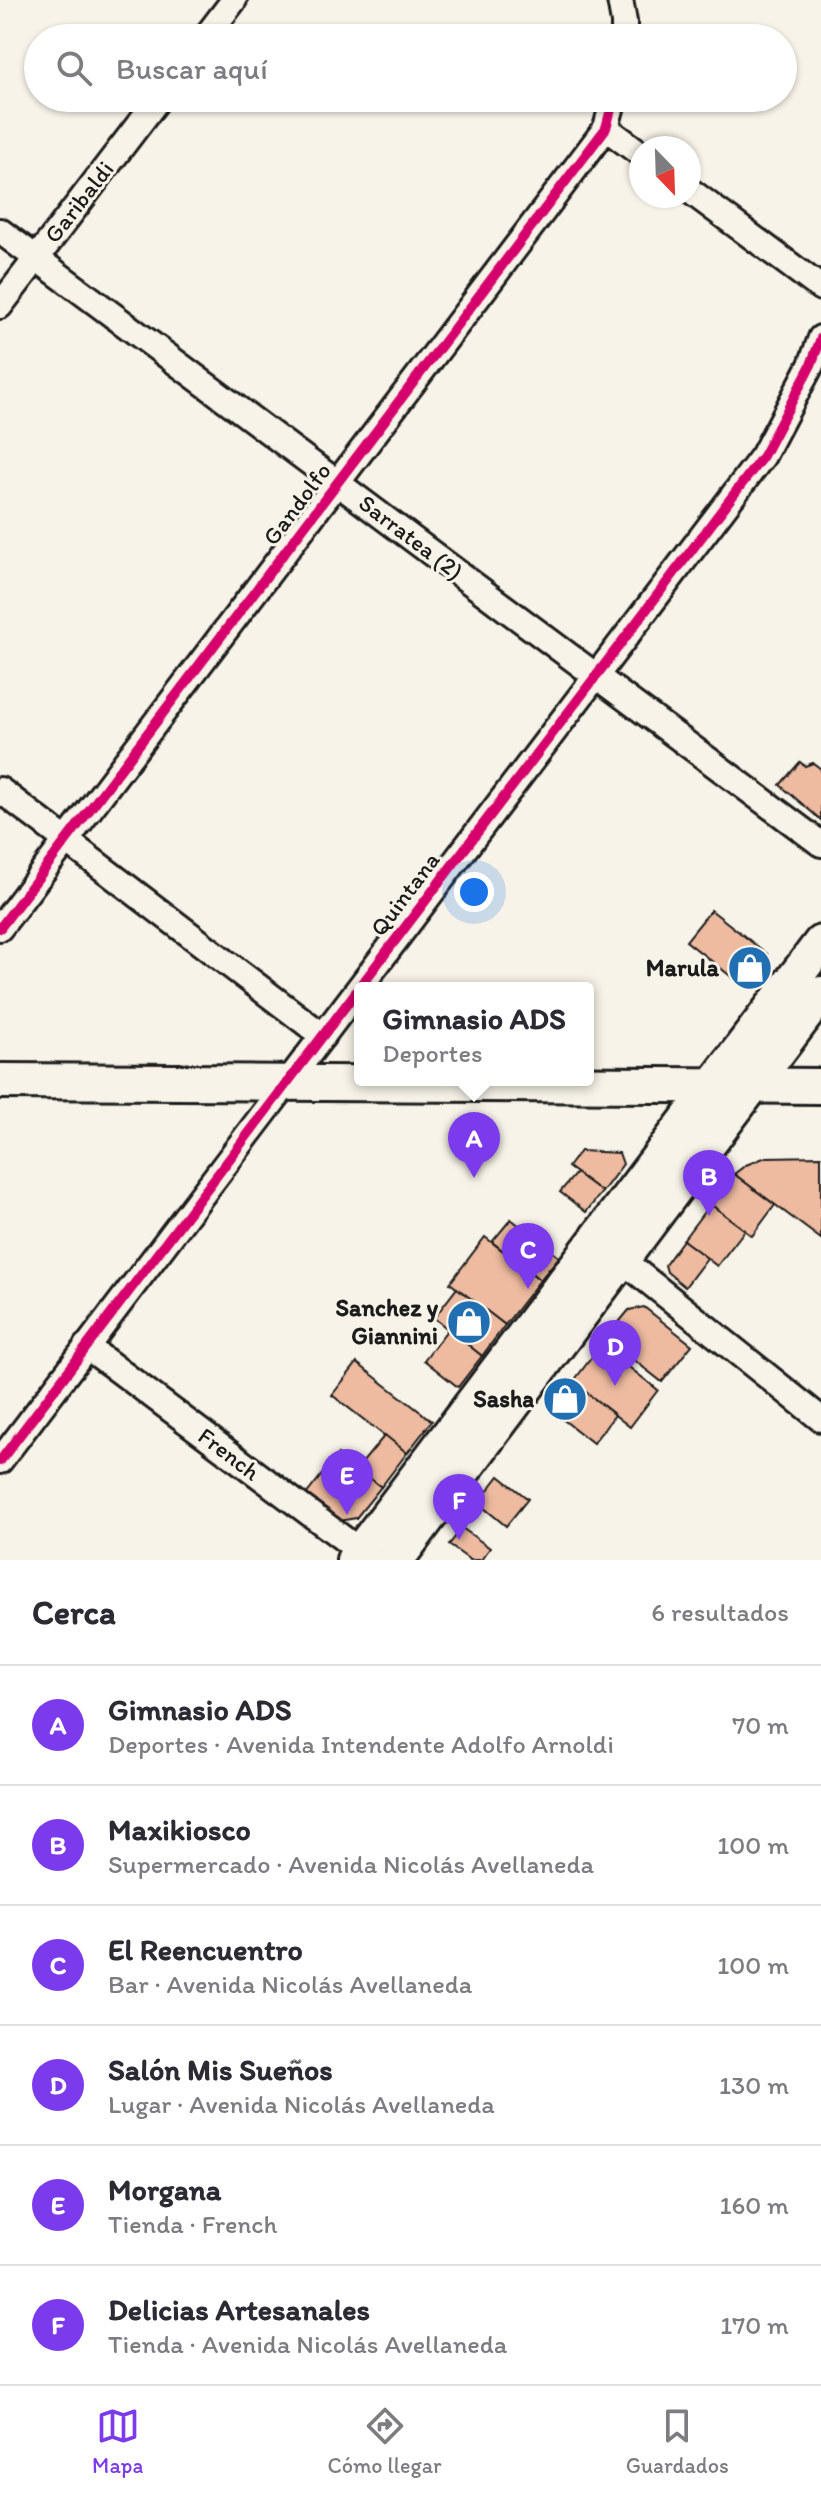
<!DOCTYPE html>
<html lang="es">
<meta charset="utf-8">
<style>
:root{--surface:#fff;--page:#f7f7f7;--text:#2b2b33;--muted:#7c7c81;--line:#e1e1e2;--accent:#7c3aed}
body{margin:0;font-family:Itim,sans-serif;background:var(--page);color:var(--text)}
.compass{position:absolute;left:629px;top:136px;width:72px;height:72px;border-radius:50%;background:var(--surface);box-shadow:0 2px 6px #0004;rotate:157deg}
.you{position:absolute;left:474px;top:892px;width:28px;height:28px;margin:-20px;border:6px solid #fff;border-radius:50%;background:#1a73e8;box-shadow:0 0 0 12px #1a73e833}
.badge{display:grid;place-items:center;width:52px;height:52px;border-radius:50%;background:var(--accent);color:#fff;font-size:26px;font-weight:700}
.pin{position:absolute;translate:-50% -66px;filter:drop-shadow(0 2px 4px #0008)}
.pin::after{content:'';position:absolute;top:42px;width:28px;height:24px;background:inherit;clip-path:polygon(0 0,100% 0,50% 100%)}
.popup{position:absolute;left:354px;top:982px;width:240px;height:104px;box-sizing:border-box;display:grid;place-content:center;border-radius:8px;background:var(--surface);filter:drop-shadow(0 2px 6px #0005);font-size:26px;white-space:nowrap;color:var(--muted)}
.popup b{font-size:30px;color:var(--text)}
.popup::after{content:'';position:absolute;left:50%;top:100%;margin-left:-16px;border:16px solid transparent;border-top-color:var(--surface)}
.list{margin:0;padding:0;list-style:none}
h2{display:flex;justify-content:space-between;align-items:center;height:104px;margin:0;padding:0 32px;font-size:34px}
h2 small{font-size:26px;font-weight:400;color:var(--muted)}
.list li{display:grid;grid-template-columns:52px 1fr auto;gap:24px;align-items:center;box-sizing:border-box;height:120px;padding:0 32px;border-top:2px solid var(--line)}
.list b{display:block;font-size:30px;white-space:nowrap}
.list p{margin:0;font-size:26px;white-space:nowrap;color:var(--muted)}
.list em{font-size:26px;font-style:normal;color:var(--muted)}
.icon{flex:none;width:44px;height:44px;fill:none;stroke:currentColor;stroke-width:2;stroke-linecap:round;stroke-linejoin:round}
.map{position:relative;flex:none;width:821px;height:1560px;overflow:hidden}
.search{position:absolute;background:var(--surface);box-shadow:0 2px 6px #0004;left:24px;right:24px;top:24px;height:88px;display:flex;align-items:center;gap:20px;box-sizing:border-box;padding:0 28px;border-radius:44px;color:var(--muted);font-size:30px}
.sheet{height:824px;background:var(--surface)}
nav{display:flex;justify-content:space-around;align-items:center;box-sizing:border-box;height:112px;border-top:2px solid var(--line);background:var(--surface);font-size:22px;color:var(--muted)}
nav a{display:grid;justify-items:center;gap:4px}
nav .on{color:var(--accent)}
.map>svg:first-child{display:block}
.building{fill:#eebba0;stroke:#1c1c1c;stroke-width:2}
.lines{fill:none;stroke-linecap:round;stroke-linejoin:round}
.minor-casing{stroke:#1c1c1c;stroke-width:30}
.secondary-casing{stroke:#1c1c1c;stroke-width:40}
.minor{stroke:#f7f3e8;stroke-width:24}
.secondary{stroke:#f7f3e8;stroke-width:34}
.cycleway-casing{stroke:#f7f3e8;stroke-width:15}
.cycleway{stroke:#d6006c;stroke-width:10}
.labels{text-anchor:middle;stroke-width:6;stroke-linejoin:round;paint-order:stroke}
.street-label{font-size:24px;fill:#1c1c1c;stroke:#f7f3e8}
.poi-label{font-size:24px;font-weight:bold;fill:#1c1c1c;stroke:#f7f3e8;text-anchor:end}
</style>
<div class="map">
<svg width="821" height="1560" viewBox="0 0 821 1560">
<rect width="100%" height="100%" fill="#f7f3e8"/>
<filter id="ink" filterUnits="userSpaceOnUse"><feTurbulence type="fractalNoise" baseFrequency=".0125" numOctaves="2"/><feDisplacementMap in="SourceGraphic" scale="16" xChannelSelector="R" yChannelSelector="G"/><feConvolveMatrix kernelMatrix="1 2 1 2 8 2 1 2 1" color-interpolation-filters="sRGB"/></filter>
<g filter="url(#ink)">
<g class="building">
<polygon points="800,762 805,766 813,763 821,769 821,820 780,785"/>
<polygon points="711,910 767,954 742,985 686,941"/>
<polygon points="580,1151 619,1153 623,1164 602,1192 568,1167"/>
<polygon points="821,1156 821,1239 734,1174 746,1165 766,1157"/>
<polygon points="576,1173 602,1192 586,1212 560,1192"/>
<polygon points="734,1174 775,1205 752,1236 710,1204"/>
<polygon points="710,1204 745,1230 717,1266 683,1240"/>
<polygon points="511,1219 559,1257 540,1280 492,1242"/>
<polygon points="485,1237 540,1280 505,1325 450,1283"/>
<polygon points="683,1240 707,1258 685,1287 667,1272 665,1265"/>
<polygon points="457,1288 505,1325 482,1356 434,1318"/>
<polygon points="644,1307 692,1345 662,1382 606,1338 629,1310"/>
<polygon points="448,1329 482,1356 458,1387 424,1360"/>
<polygon points="601,1345 658,1390 630,1427 573,1382"/>
<polygon points="357,1363 432,1421 407,1453 332,1395"/>
<polygon points="573,1382 615,1415 593,1443 551,1410"/>
<polygon points="385,1435 407,1453 381,1487 357,1469"/>
<polygon points="338,1454 381,1487 356,1518 339,1521 306,1495"/>
<polygon points="499,1476 528,1499 506,1526 478,1503"/>
<polygon points="462,1528 490,1548 481,1560 470,1560 449,1545"/>
</g>
<g class="lines">
<g class="minor-casing">
<g id="minor">
<polyline points="620,0 624,22 624,38"/>
<polyline points="205,38 234,0"/>
<polyline points="606,128 641,154"/>
<polyline points="689,190 821,288"/>
<polyline points="0,231 821,844"/>
<polyline points="0,306 159,98"/>
<polyline points="0,790 323,1036"/>
<polyline points="0,928 606,128 614,98"/>
<polyline points="622,1260 821,1419"/>
<polyline points="86,1346 372,1560"/>
<polyline points="0,1461 763,456 811,365 821,338"/>
</g>
</g>
<g class="secondary-casing">
<g id="secondary">
<polyline points="0,1081 821,1086"/>
<polyline points="354,1560 821,943"/>
<polyline points="396,1560 821,994"/>
</g>
</g>
<use href="#minor" class="minor"/>
<use href="#secondary" class="secondary"/>
<g class="cycleway-casing">
<g id="cycleway">
<polyline points="0,928 606,128 614,98"/>
<polyline points="0,1461 763,456 811,365 821,338"/>
</g>
</g>
<use href="#cycleway" class="cycleway"/>
</g>
</g>
<defs>
<g id="shop-disc" transform="scale(2.3)"><circle r="9.5" fill="#1f6fb2" stroke="#f7f3e8"/><path d="M-5-2.5h2.3a2.7 3.5 0 0 1 5.4 0H5L5.5 6h-11ZM-1.5-2.5h3a1.5 2.3 0 0 0-3 0Z" fill="#fff"/></g>
</defs>
<g fill-rule="evenodd">
<use href="#shop-disc" x="750" y="968"/>
<use href="#shop-disc" x="469" y="1322"/>
<use href="#shop-disc" x="565" y="1399"/>
</g>
<g class="labels">
<g class="street-label">
<text transform="translate(79 202) rotate(-52)" y="8">Garibaldi</text>
<text transform="translate(297 504) rotate(-53)" y="8">Gandolfo</text>
<text transform="translate(411 537) rotate(37)" y="8">Sarratea (2)</text>
<text transform="translate(405 894) rotate(-53)" y="8">Quintana</text>
<text transform="translate(229 1454) rotate(37)" y="8">French</text>
</g>
<g class="poi-label">
<text x="719" y="976">Marula</text>
<text x="438" y="1316">Sanchez y<tspan x="438" dy="28">Giannini</tspan></text>
<text x="534" y="1407">Sasha</text>
</g>
</g>
</svg>
<svg class="compass" viewBox="-18 -18 36 36"><path d="M0-13l5 13h-10z" fill="#e53935"/><path d="M0 13l5-13h-10z" fill="#7c7c81"/></svg>
<div class="you"></div>
<div class="pin badge" style="left:474px;top:1178px">A</div>
<div class="popup"><b>Gimnasio ADS</b>Deportes</div>
<div class="pin badge" style="left:709px;top:1216px">B</div>
<div class="pin badge" style="left:528px;top:1289px">C</div>
<div class="pin badge" style="left:615px;top:1386px">D</div>
<div class="pin badge" style="left:347px;top:1515px">E</div>
<div class="pin badge" style="left:459px;top:1540px">F</div>
<div class="search"><svg class="icon" aria-label="search" viewBox="0 0 24 24"><circle cx="10" cy="10" r="6"/><path d="M15 15l6 6"/></svg>Buscar aquí</div>
</div>
<section class="sheet">
<h2>Cerca<small>6 resultados</small></h2>
<ul class="list">
<li><span class="badge">A</span><div><b>Gimnasio ADS</b><p>Deportes · Avenida Intendente Adolfo Arnoldi</p></div><em>70 m</em></li>
<li><span class="badge">B</span><div><b>Maxikiosco</b><p>Supermercado · Avenida Nicolás Avellaneda</p></div><em>100 m</em></li>
<li><span class="badge">C</span><div><b>El Reencuentro</b><p>Bar · Avenida Nicolás Avellaneda</p></div><em>100 m</em></li>
<li><span class="badge">D</span><div><b>Salón Mis Sueños</b><p>Lugar · Avenida Nicolás Avellaneda</p></div><em>130 m</em></li>
<li><span class="badge">E</span><div><b>Morgana</b><p>Tienda · French</p></div><em>160 m</em></li>
<li><span class="badge">F</span><div><b>Delicias Artesanales</b><p>Tienda · Avenida Nicolás Avellaneda</p></div><em>170 m</em></li>
</ul>
</section>
<nav>
<a class="on"><svg class="icon" aria-label="map" viewBox="0 0 24 24"><path d="M3 6l6-2 6 2 6-2v14l-6 2-6-2-6 2zM9 4v14M15 6v14"/></svg>Mapa</a>
<a><svg class="icon" aria-label="directions" viewBox="0 0 24 24"><path d="M12 3l9 9-9 9-9-9zM9 14v-3h6M13 9l2 2-2 2"/></svg>Cómo llegar</a>
<a><svg class="icon" aria-label="saved" viewBox="0 0 24 24"><path d="M7 4h10v16l-5-4-5 4z"/></svg>Guardados</a>
</nav>
